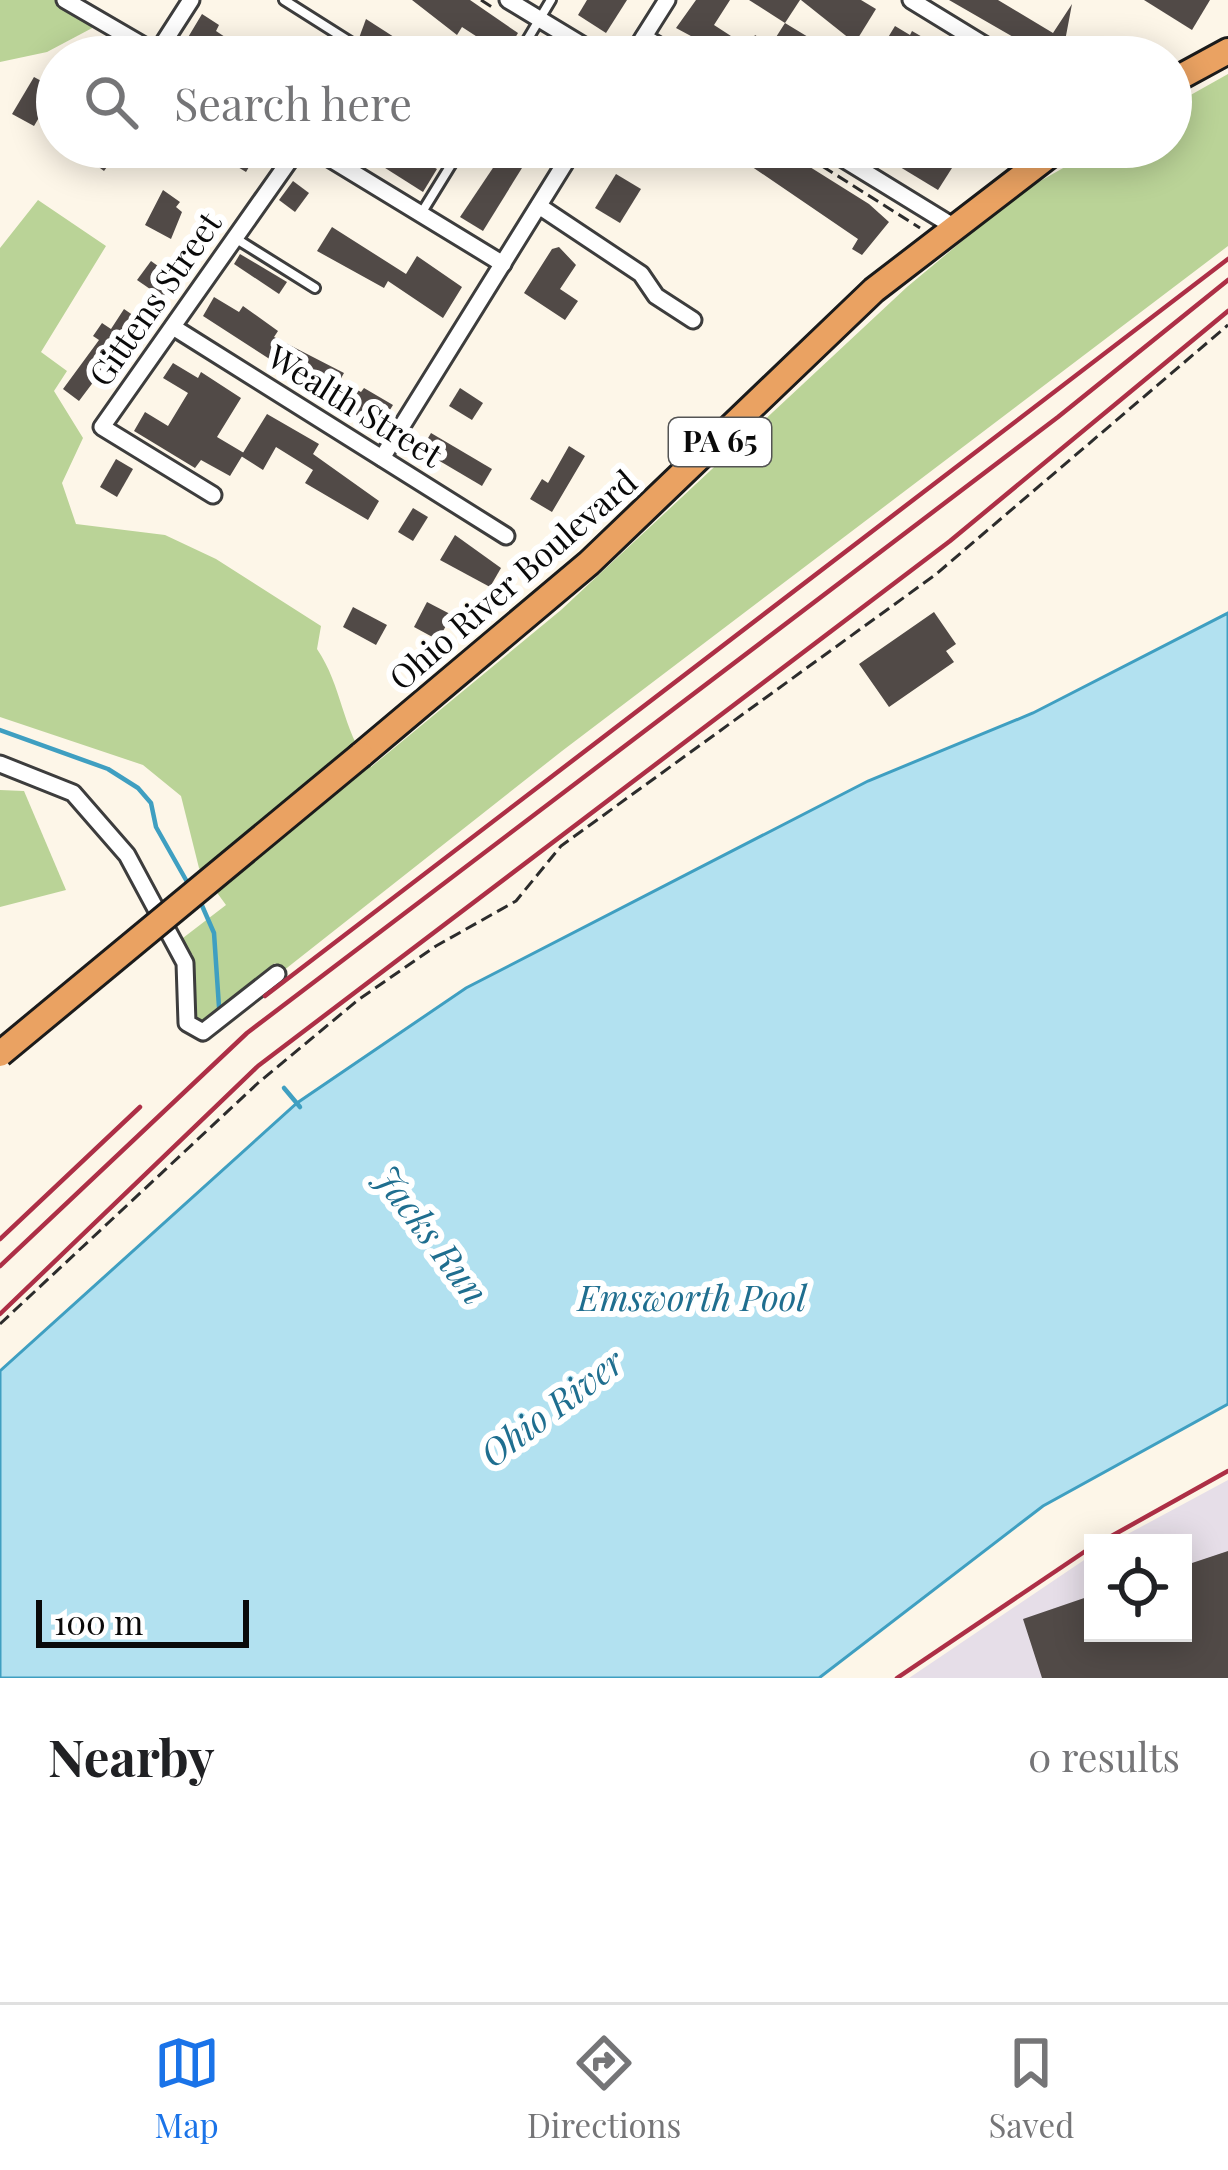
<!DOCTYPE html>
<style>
:root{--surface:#fff;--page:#f6f6f6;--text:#202124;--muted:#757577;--line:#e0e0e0;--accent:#1a73e8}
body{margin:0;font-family:"Playfair Display",serif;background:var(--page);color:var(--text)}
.controls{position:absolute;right:36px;bottom:36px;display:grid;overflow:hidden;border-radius:0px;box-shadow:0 6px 30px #0003}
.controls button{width:108px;height:108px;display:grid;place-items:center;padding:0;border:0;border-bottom:3px solid var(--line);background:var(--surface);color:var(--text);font:60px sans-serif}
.scale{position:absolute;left:36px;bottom:30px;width:213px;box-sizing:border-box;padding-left:12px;border:6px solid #0a0a0a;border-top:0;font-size:33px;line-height:42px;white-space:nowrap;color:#0a0a0a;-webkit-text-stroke:9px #fff;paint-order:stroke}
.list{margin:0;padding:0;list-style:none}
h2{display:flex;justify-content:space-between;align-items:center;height:156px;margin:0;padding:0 48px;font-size:51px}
h2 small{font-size:39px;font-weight:400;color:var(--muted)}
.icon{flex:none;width:66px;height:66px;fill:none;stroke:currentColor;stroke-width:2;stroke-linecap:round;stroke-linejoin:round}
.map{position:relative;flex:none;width:1228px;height:1678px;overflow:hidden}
.search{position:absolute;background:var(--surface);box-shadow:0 6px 30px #0003;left:36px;right:36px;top:36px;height:132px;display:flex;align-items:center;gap:30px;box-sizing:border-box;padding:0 42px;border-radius:66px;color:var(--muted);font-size:45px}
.sheet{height:324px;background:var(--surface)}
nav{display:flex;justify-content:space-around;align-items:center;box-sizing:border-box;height:168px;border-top:3px solid var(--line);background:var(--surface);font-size:33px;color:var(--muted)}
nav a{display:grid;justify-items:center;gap:6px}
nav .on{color:var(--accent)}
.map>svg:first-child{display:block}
.industrial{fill:#e6dee8}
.forest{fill:#bad397}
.water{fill:#b2e1f0;stroke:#3f9fc1;stroke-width:3}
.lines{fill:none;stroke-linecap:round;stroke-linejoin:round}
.stream{stroke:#3f9fc1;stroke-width:4.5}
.building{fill:#514a47}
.service-casing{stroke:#3d3d3d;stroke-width:14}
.minor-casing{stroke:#3d3d3d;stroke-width:21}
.trunk-casing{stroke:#1b1b1b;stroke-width:30}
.path{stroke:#2c2c2c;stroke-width:3;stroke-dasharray:12 6;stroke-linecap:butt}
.service{stroke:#fff;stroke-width:8}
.minor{stroke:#fff;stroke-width:15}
.trunk{stroke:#eaa262;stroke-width:24}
.rail{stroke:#ad2f46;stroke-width:4.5}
.trunk-bridge-casing{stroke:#1b1b1b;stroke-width:30;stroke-linecap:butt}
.trunk-bridge{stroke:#eaa262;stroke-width:24}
.labels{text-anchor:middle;stroke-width:12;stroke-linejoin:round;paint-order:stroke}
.shield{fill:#fff;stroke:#545454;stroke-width:3}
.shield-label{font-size:30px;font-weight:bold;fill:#0a0a0a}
.street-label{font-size:33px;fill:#0a0a0a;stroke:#fff}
.water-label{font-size:36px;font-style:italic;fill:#1f6e8f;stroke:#fff}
</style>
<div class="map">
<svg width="1228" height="1678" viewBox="0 0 1228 1678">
<rect width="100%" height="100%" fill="#fdf6e8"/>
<polygon class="industrial" points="1228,1480 1228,1678 909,1678 1093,1554 1093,1633 1183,1633 1183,1543 1111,1543"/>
<g class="forest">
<polygon points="0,0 82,0 75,14 96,26 47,52 0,62"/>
<path d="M1228 74V246L562 751 283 971 275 963 204 1022 194 1018 193 955 179 941 226 905 199 868 181 796 143 765 0 717V248L38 200 106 246 41 352 67 371 54 391 83 438 62 483 76 524 165 535 216 559 321 626 317 649C343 687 342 732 371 767L561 610 907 287 1021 192 1100 147H1171V106Z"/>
<polygon points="0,790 24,791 66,890 0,907"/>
</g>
<polygon class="water" points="1228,613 1228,1404 1043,1506 819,1678 0,1678 0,1371 297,1103 466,988 868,781 1033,713"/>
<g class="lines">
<g class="stream">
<polyline points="0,730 108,769 138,788 151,803 156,827 190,887"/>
<polyline points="200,901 214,933 219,1007"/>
<polyline points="284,1088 300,1107"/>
</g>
</g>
<g class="building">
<polygon points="412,0 470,0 518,33 505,55 462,27 457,35"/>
<polygon points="587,0 627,0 606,33 578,15"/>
<polygon points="696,0 730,0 714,25 748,47 755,35 771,45 785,23 818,43 810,57 730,57 676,28"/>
<polygon points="749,0 800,0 785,23"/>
<polygon points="801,0 861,0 876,9 855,43"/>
<polygon points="949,0 998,0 1053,33 1072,4 1065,41 1091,57 1039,57 1041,53"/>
<polygon points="1144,0 1210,0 1192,30"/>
<polygon points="202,14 219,25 216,31 255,57 207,57 210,53 187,39"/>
<polygon points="366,19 394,37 382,56 359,38"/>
<polygon points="895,26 910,35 912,31 957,57 897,52 884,44"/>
<polygon points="34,77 56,89 34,126 12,114"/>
<polygon points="90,147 122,147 104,171 84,156"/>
<polygon points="205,147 261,147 246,172"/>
<polygon points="352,147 398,147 437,169 423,192"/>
<polygon points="507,147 535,147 483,231 460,217"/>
<polygon points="723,147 778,147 869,204 889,222 862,255 852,249 858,239"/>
<polygon points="867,147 926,147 952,168 938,190"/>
<polygon points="616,174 641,189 620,223 595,208"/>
<polygon points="293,181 309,193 295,212 279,200"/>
<polygon points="163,190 180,202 176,207 182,212 171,239 145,225"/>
<polygon points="332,227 406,274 417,256 462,287 443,318 388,281 384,288 317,251"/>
<polygon points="559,247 576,265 560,289 578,301 565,320 524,293 552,249"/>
<polygon points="240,254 287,282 279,294 234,264"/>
<polygon points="151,261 176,279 163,298 137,280"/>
<polygon points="214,297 239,312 243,306 278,331 274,337 344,373 340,380 361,392 364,388 393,405 378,429 203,316"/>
<polygon points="124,309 140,320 79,401 63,389 99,340 93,336 102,323 111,329"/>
<polygon points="173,363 198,378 201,372 241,398 217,437 244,453 230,476 201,460 195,468 134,431 145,412 168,426 188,393 163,378"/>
<polygon points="460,388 483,403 472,420 449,406"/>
<polygon points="267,414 319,444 313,454 379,501 368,520 305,483 313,470 276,447 263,470 241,456"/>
<polygon points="431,433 492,469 482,486 421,450"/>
<polygon points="569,446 585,456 552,512 530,499 542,479 548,483"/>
<polygon points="116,459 133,469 117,497 100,487"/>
<polygon points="413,508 428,517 413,541 398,532"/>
<polygon points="455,535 501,568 490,587 440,560"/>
<polygon points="427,602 452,615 438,640 414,627"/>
<polygon points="353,607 387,625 376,645 343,627"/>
<polygon points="934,612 956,644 946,651 954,662 889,707 859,664"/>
<polygon points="1228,1551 1228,1678 1042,1678 1023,1619 1093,1595 1093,1633 1183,1633 1183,1566"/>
</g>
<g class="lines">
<g class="service-casing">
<g id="service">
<polyline points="284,0 374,57"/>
<polyline points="517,57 551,0"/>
<polyline points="422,212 462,147"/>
<polyline points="235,238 315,288"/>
</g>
</g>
<g class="minor-casing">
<g id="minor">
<polyline points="65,0 163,57"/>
<polyline points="508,0 602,57"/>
<polyline points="911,0 1004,57"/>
<polyline points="644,37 677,57"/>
<polyline points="157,53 191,0"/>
<polyline points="631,57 667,0"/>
<polyline points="311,147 503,264"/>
<polyline points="824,147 951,225"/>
<polyline points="539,206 641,274 656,296 693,320"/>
<polyline points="173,327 506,536"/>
<polyline points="382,458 575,147"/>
<polyline points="213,495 102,427 299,147"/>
<polyline points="0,764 73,793 127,855 185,963 187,1023 203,1032 277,974"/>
</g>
</g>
<g class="trunk-casing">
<g id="trunk">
<polyline points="1171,82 1228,51"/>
<polyline points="361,755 589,563 874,290 1060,147"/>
</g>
</g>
<g class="path">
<polyline points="481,0 495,9"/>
<polyline points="792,147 920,228"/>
<polyline points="0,1324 258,1083 358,1000 436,946 516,901 561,846 935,575 1228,325"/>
</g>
<use href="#service" class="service"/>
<use href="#minor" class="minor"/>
<use href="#trunk" class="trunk"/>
<g class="rail">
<polyline points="265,996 1228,259"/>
<polyline points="0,1239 140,1107"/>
<polyline points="0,1266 247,1033 1058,417 1228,280"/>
<polyline points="0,1314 258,1066 950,541 1228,311"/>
<polyline points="1099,1543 1228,1471"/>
<polyline points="897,1678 1093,1546"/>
</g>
<g class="trunk-bridge-casing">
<polyline id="trunk-bridge" points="0,1054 361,755"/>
</g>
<use href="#trunk-bridge" class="trunk-bridge"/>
</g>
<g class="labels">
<rect class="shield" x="669" y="418" width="102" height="48" rx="9"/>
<g class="shield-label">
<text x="720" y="452">PA 65</text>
</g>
<g class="street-label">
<text transform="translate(155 299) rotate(-55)" y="12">Gittens Street</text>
<text transform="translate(355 406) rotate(32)" y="12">Wealth Street</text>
<text transform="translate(513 580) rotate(-41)" y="12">Ohio River Boulevard</text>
</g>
<g class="water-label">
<text transform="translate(431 1235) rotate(53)" y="13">Jacks Run</text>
<text x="692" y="1311">Emsworth Pool</text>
<text transform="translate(552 1408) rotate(-37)" y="13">Ohio River</text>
</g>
</g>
</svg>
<div class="controls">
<button><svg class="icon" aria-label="locate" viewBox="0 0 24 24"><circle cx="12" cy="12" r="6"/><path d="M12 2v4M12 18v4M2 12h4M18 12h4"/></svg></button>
</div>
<div class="scale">100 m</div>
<div class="search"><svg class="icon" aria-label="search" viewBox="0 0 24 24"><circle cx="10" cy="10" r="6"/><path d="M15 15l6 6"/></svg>Search here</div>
</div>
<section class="sheet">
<h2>Nearby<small>0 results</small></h2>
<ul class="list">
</ul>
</section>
<nav>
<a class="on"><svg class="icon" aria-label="map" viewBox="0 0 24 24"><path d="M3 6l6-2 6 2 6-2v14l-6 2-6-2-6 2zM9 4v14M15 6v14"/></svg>Map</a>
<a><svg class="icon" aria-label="directions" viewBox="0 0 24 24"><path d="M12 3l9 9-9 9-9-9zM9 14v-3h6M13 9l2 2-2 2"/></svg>Directions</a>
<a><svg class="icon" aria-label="saved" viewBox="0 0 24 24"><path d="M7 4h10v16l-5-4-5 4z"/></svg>Saved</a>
</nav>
